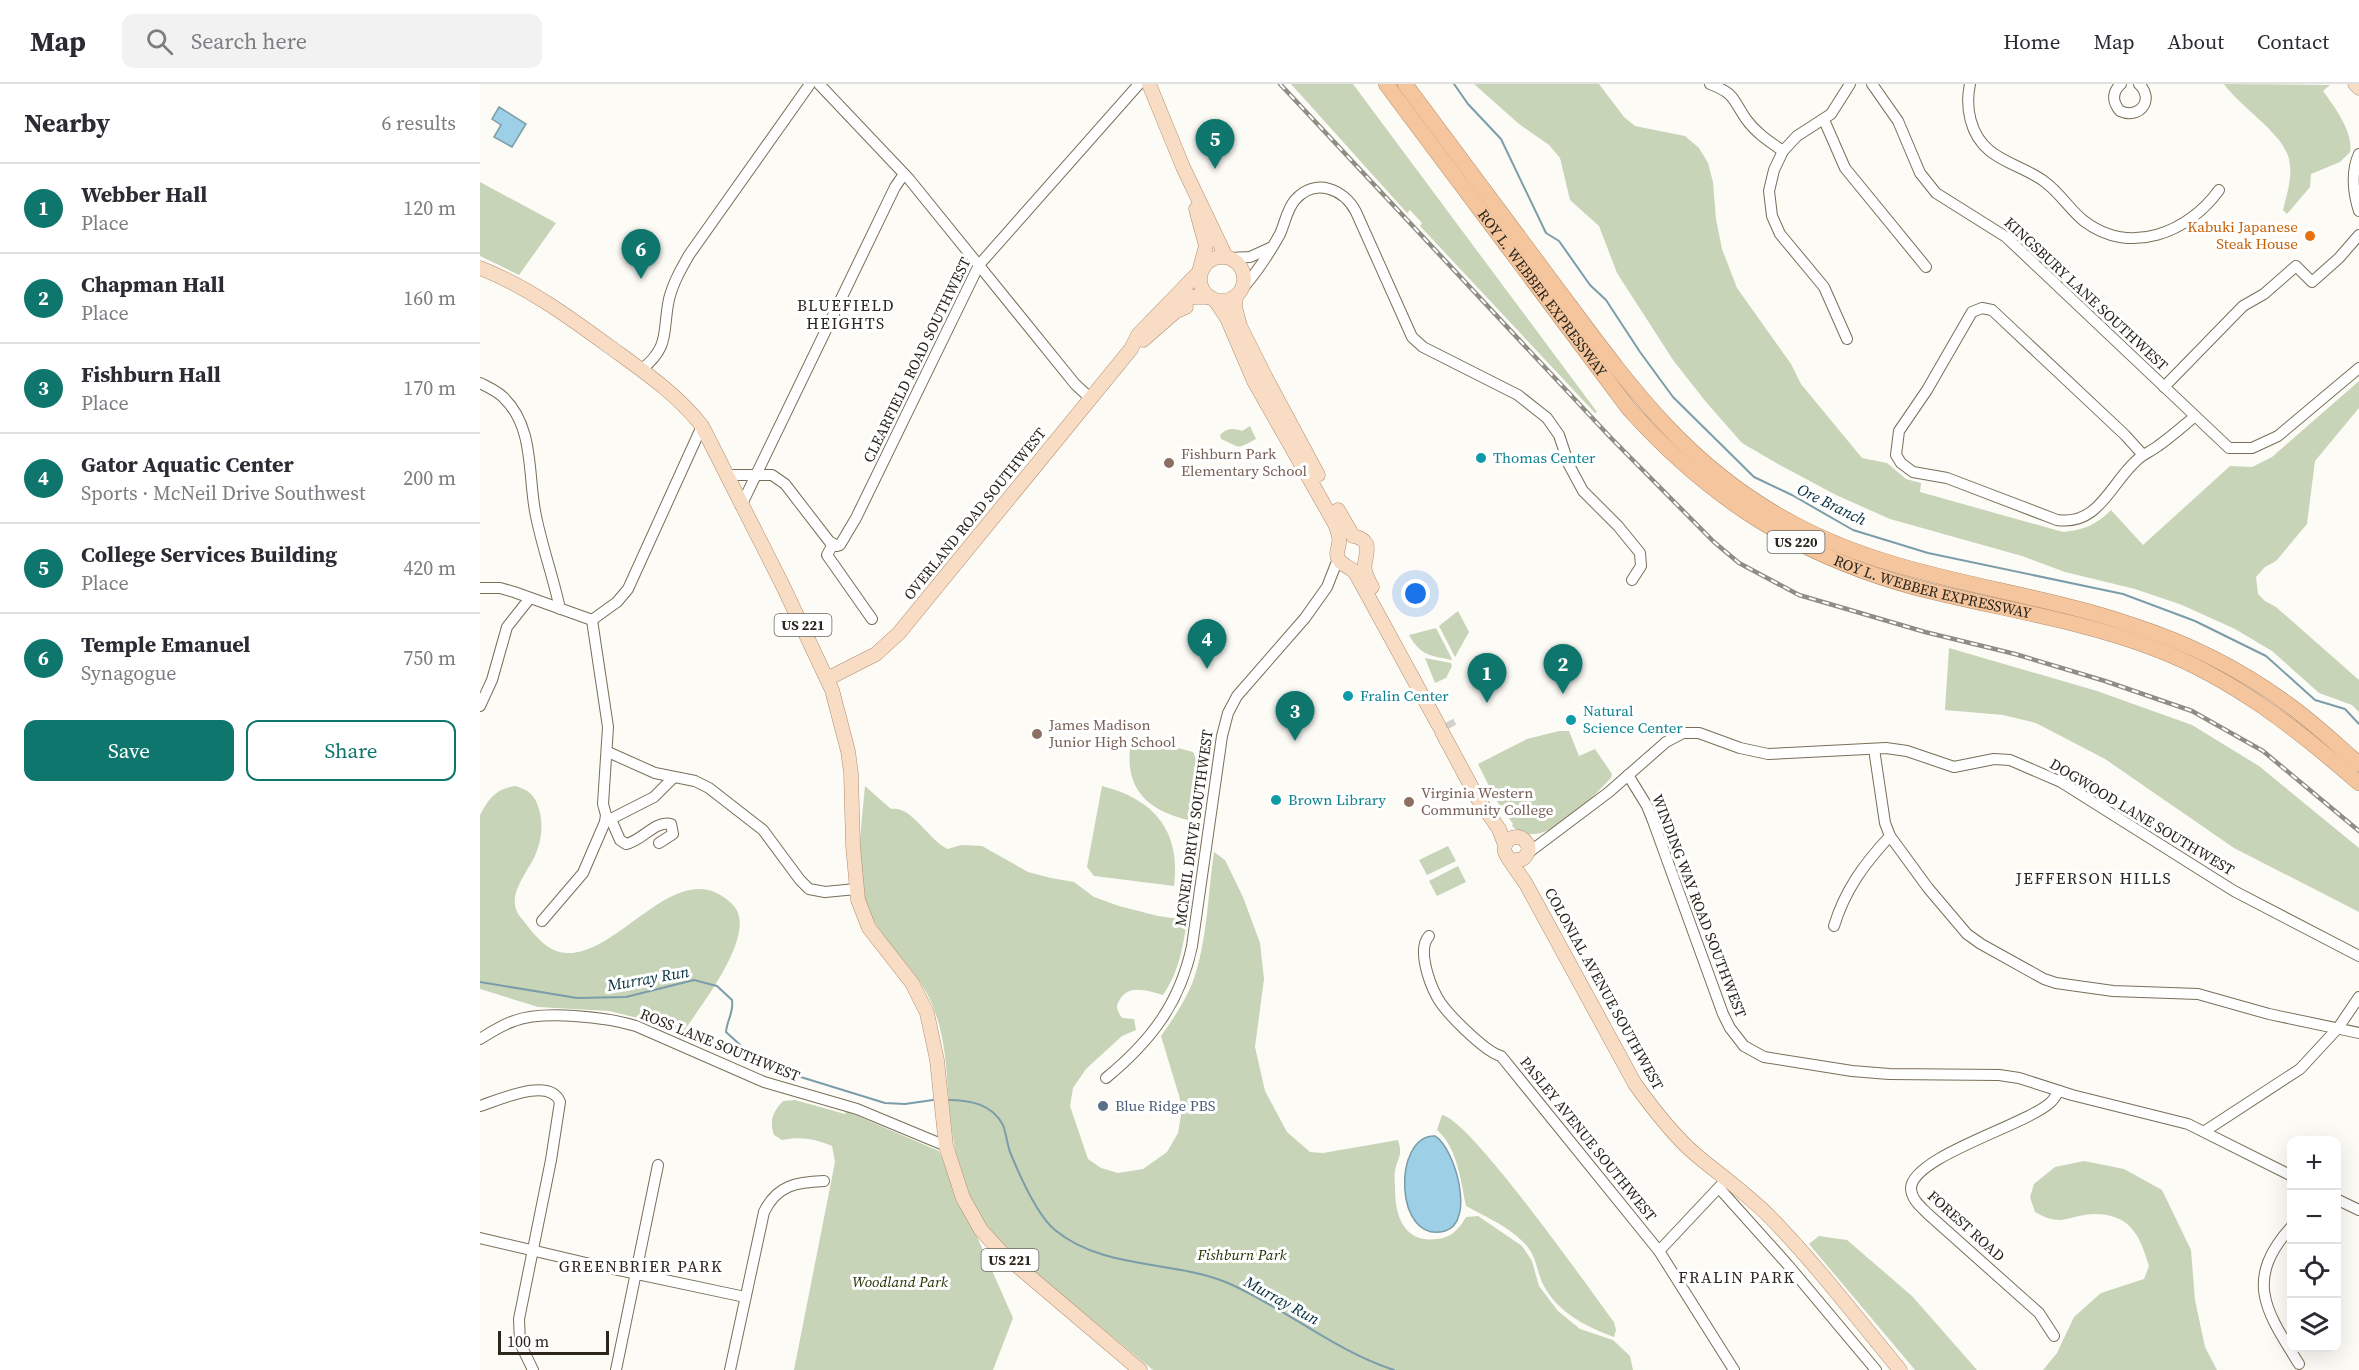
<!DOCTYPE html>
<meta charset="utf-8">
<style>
:root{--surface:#fff;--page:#f2f2f3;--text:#2b2b33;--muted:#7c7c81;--line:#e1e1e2;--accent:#0f766e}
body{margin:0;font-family:"Source Serif 4",serif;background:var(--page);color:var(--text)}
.controls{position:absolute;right:18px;bottom:18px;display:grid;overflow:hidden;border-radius:12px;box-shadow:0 6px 24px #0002}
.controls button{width:54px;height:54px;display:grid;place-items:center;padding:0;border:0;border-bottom:2px solid var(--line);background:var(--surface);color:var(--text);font:30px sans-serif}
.scale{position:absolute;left:18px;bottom:15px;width:111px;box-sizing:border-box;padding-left:6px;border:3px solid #2b271d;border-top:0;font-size:16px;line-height:21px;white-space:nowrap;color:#2b271d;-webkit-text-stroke:4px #fff;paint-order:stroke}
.you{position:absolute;left:936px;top:510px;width:21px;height:21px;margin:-15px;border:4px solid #fff;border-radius:50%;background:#1a73e8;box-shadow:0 0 0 9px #1a73e833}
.badge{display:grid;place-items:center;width:39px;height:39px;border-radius:50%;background:var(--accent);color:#fff;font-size:20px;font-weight:700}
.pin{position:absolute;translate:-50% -50px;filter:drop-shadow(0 2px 3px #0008)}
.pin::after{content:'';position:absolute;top:32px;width:21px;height:18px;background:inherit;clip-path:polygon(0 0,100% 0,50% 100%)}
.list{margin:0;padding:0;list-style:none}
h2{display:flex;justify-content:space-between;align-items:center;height:78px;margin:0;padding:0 24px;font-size:26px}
h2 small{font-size:20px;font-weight:400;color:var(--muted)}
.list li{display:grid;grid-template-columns:39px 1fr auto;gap:18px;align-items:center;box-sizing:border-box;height:90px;padding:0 24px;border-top:2px solid var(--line)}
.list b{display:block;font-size:22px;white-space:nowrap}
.list p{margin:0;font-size:20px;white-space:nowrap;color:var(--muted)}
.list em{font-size:20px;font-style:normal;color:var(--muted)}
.actions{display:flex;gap:12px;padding:18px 24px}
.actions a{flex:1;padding:14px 0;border:2px solid var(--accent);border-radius:12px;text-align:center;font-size:21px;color:var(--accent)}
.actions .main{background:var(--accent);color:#fff}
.icon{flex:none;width:33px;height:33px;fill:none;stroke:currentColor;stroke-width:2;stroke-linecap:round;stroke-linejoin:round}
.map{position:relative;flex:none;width:1879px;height:1286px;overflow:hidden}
header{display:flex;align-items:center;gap:36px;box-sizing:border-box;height:84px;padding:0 30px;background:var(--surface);border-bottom:2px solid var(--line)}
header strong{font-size:28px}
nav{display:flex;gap:33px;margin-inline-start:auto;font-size:21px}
.search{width:420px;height:54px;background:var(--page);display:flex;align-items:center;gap:15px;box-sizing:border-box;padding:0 21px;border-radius:12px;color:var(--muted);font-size:22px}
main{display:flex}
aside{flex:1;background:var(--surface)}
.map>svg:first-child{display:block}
.green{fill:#c7d4b8}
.water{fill:#9dd0e6;stroke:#7b9daa;stroke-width:1.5}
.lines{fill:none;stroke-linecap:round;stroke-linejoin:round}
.stream{stroke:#7b9daa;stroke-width:2}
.major-tunnel{stroke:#d3d1cb;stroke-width:14;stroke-dasharray:14 7;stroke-linecap:butt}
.minor-casing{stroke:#796f59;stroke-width:12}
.major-casing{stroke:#ae8e70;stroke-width:15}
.highway-casing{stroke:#ae8e70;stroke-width:16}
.minor{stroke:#fff;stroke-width:10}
.major{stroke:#f9dcc4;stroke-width:14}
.highway{stroke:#f5c59d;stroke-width:15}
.rail-casing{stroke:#8f8c84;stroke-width:4.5}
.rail{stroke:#fff;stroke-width:2;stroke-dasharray:7;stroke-linecap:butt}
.food-dot{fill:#e8710a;stroke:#fff;stroke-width:2}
.culture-dot{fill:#0f9aa8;stroke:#fff;stroke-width:2}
.education-dot{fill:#8d6e63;stroke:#fff;stroke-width:2}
.service-dot{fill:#5c6f8a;stroke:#fff;stroke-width:2}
.labels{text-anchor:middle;stroke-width:6;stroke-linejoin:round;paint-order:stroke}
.shield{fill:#fff;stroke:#6b6861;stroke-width:1.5}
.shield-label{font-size:14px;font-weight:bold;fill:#2b271d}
.food-label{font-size:15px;fill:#c56008;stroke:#fff;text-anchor:end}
.street-label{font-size:15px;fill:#2b271d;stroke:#fff}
.education-label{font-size:15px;fill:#785e54;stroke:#fff;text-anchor:start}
.culture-label{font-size:15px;fill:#0d838f;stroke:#fff;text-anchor:start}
.service-label{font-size:15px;fill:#4e5e75;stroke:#fff;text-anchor:start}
.park-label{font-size:15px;font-style:italic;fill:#213202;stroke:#fff}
.neighbourhood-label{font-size:16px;letter-spacing:1.5px;fill:#2b271d;stroke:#fff}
.water-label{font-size:16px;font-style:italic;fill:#002e3e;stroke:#fff}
</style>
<header>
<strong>Map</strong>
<div class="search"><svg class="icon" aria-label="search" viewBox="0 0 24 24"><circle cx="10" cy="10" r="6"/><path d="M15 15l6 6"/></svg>Search here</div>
<nav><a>Home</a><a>Map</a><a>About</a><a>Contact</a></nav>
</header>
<main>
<aside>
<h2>Nearby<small>6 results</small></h2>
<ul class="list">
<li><span class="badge">1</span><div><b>Webber Hall</b><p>Place</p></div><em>120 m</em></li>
<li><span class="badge">2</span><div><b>Chapman Hall</b><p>Place</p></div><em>160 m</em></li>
<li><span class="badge">3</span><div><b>Fishburn Hall</b><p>Place</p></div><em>170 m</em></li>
<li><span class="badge">4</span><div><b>Gator Aquatic Center</b><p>Sports · McNeil Drive Southwest</p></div><em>200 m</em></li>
<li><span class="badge">5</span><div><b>College Services Building</b><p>Place</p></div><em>420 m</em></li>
<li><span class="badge">6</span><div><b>Temple Emanuel</b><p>Synagogue</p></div><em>750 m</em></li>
</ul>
<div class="actions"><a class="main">Save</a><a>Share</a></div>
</aside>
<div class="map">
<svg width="1879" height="1286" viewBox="0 0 1879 1286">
<rect width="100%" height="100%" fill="#fdfbf6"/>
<g class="green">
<polygon points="811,0 873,0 1117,328 1115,329 940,142 942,139 930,126 927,129"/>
<path d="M994 0H1119L1144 33 1155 42 1205 52 1219 64 1228 79 1233 98 1236 135 1242 165 1257 204 1311 280 1321 300 1382 374 1407 379 1426 395 1441 399 1440 408 1583 448C1604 446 1616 441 1631 426L1663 461 1750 382 1772 383 1792 373 1879 297V324L1835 377 1827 440 1796 477 1785 483 1776 493 1778 510 1785 517 1796 523 1879 596V628L1872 621 1839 609 1792 567 1755 545 1702 521 1655 505 1585 488 1542 472 1410 435 1356 411 1298 380 1262 359 1226 318 1193 276 1137 189 1119 142 1090 116 1080 74 1069 61 1039 40Z"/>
<path d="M1744 0 1850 1 1843 7C1854 22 1874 49 1870 68L1860 78 1831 90 1830 103 1807 130 1803 126C1807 110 1813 92 1809 75 1803 49 1760 23 1744 0Z"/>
<polygon points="0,98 76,139 39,191 0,172"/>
<path d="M770 342 776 355C754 366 763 364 741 355L740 351C747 344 753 344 762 347Z"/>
<polygon points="978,527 989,548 975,573 959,542"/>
<path d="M956 544 972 575V576C949 571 941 572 929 551Z"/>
<polygon points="1469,564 1617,607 1712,641 1779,682 1879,764 1879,828 1754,764 1625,675 1556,639 1523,631 1465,626"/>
<polygon points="945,574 971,579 972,582 966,594 955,599"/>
<path d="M1079 647H1089L1099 672 1115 665 1132 690 1131 694C1110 715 1062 771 1032 742L1033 740 1016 716 998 680 1047 655Z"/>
<path d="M652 652 713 668 716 675 708 736C662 725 642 700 652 652Z"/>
<path d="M35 702C49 706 55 711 59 725 64 742 61 759 54 774 44 793 24 815 42 835 54 850 67 869 88 869 142 870 200 766 253 821 280 849 218 925 202 950L158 934 129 927 58 923 0 905V731C9 714 16 705 35 702Z"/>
<path d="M385 702 411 725C432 721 448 756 468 765L481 761 502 762 548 788 571 794 594 798 614 813 639 822 678 832 707 836C703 863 699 888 683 911 668 907 648 899 639 917 635 923 638 928 642 934L654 935 656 946 642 952 606 985 593 1004 590 1022 608 1075 621 1084 638 1089 663 1085 687 1068 698 1049 701 1032 700 1015 681 952C693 935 704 919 712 900 727 861 728 809 734 768L745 776 763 813 780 859 784 895 775 963 785 1007 807 1048 830 1068 843 1069 918 1056C923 1072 918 1072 915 1087 914 1092 915 1099 915 1105 915 1136 927 1162 963 1154 974 1151 981 1142 986 1133L998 1132 1042 1162 1052 1177 1059 1202 1078 1227 1100 1245 1133 1256 1150 1272 1153 1286H673L530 1168C524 1162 516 1156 511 1149 478 1112 472 1055 468 1007 466 977 464 947 451 918 433 876 389 852 382 802 377 770 382 735 385 702Z"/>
<path d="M622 702C674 715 701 747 694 802L614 792 607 783Z"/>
<polygon points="968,762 976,777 947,791 939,776"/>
<polygon points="978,782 986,798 957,812 949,797"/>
<path d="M315 1016 365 1030 366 1027 459 1067 533 1234 513 1286H314L355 1078 352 1062C335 1055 321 1052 302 1056L294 1051C289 1036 293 1028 303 1017Z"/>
<path d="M962 1031C990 1035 1110 1206 1134 1238L1136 1246 1134 1253C1105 1242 1076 1228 1062 1198 1056 1184 1056 1171 1045 1160 1030 1143 1006 1133 986 1122 981 1097 977 1063 957 1046Z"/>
<path d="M1604 1077 1644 1085 1682 1106 1711 1166 1715 1216 1725 1263 1737 1286H1563L1577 1269 1594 1233 1621 1209 1664 1195 1669 1182C1660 1152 1651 1130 1614 1130 1587 1131 1583 1144 1555 1128L1550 1113 1554 1100 1575 1083Z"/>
<polygon points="1339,1152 1367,1156 1432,1212 1497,1286 1435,1286 1329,1160"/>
</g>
<g class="water">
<polygon points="19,23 46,40 32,63 14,53 21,41 12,35"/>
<path d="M955 1052C975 1064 996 1138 965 1147 914 1161 912 1051 955 1052Z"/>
</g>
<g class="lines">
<g class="stream">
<polyline points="974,0 988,20 1021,55 1066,149 1079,157 1110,201 1126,216 1160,268 1193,313 1274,393 1312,411 1373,446 1448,469 1643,510 1715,537 1786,572 1835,616 1865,625 1879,640"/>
<path d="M0 898 97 914 146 913 214 896 237 902 252 916C254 928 247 936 246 948L269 969 287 977"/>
<polyline points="295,980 311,990 405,1019 425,1020 453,1016"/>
<path d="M468 1016C490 1016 512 1020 523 1041 526 1049 527 1059 530 1068 539 1090 557 1131 575 1146 623 1186 693 1176 748 1199 805 1224 855 1267 914 1286"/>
</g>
<polyline class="major-tunnel" points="967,638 970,644"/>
<g class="minor-casing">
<g id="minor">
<polyline points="339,0 429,95 595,300 610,314"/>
<path d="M1230 0C1256 10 1252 15 1266 35 1276 49 1290 58 1303 67"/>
<polyline points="1392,0 1418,37 1440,89 1456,109 1526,153 1749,364 1772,364 1798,352 1879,284"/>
<path d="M1490 0C1485 23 1490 51 1510 67 1526 80 1548 85 1565 98 1580 109 1590 126 1604 137 1650 172 1708 149 1739 106"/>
<path d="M1641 0C1632 8 1632 18 1640 27 1660 36 1675 15 1659 0"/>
<polyline points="1344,36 1365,84 1446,183"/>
<path d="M1879 70C1871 87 1873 109 1879 127"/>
<polyline points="750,174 770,173 790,164"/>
<path d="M763 204C777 188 790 168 800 150 805 139 807 125 815 116 835 93 864 105 876 128L932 253 943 263 1038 311 1067 334 1079 351 1089 381 1103 407 1138 442 1160 469 1161 482 1152 496"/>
<polyline points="1367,255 1344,203 1300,150 1292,132 1289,107 1294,86 1303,67 1317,52 1351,30 1370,0"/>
<path d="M161 286C191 262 182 248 189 215 193 199 201 185 209 171L330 0"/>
<path d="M0 299C8 303 17 307 23 313 54 342 48 389 55 427 61 460 73 492 80 525"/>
<polyline points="1684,303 1763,222 1784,210 1816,182 1832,198 1859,174 1879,151"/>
<path d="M1663 371 1645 351 1512 226 1502 224 1492 228 1447 306 1419 347 1416 371 1421 379 1433 388 1467 394 1577 436C1618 442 1630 401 1655 378 1661 371 1670 368 1678 362 1691 353 1702 343 1714 333"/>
<polyline points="246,391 292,391 305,400 349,457 357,462 360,461 376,434 499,181 659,0"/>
<polyline points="261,422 415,103 424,90"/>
<polyline points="353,460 347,471 392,535"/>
<polyline points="0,504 20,504 34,508 112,536"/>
<path d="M112 536 128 643 123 720 126 731 133 740 140 756 146 760C162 757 175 736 191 740L193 750 179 759"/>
<polyline points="112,536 137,518 148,505 222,342"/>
<polyline points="0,622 12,596 27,543 50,514"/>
<polyline points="1394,665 1405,739 1410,752 1448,804 1487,850 1501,860 1564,895 1576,899 1633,907 1718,910 1789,930 1879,949"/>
<polyline points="128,668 175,689 215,697 229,704 283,746 320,796 329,805 345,808 376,805"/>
<polyline points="1148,691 1167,722 1173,737 1243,930 1250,944 1264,962 1284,973 1372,987 1409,990 1519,991 1539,994 1592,1011 1708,1040 1812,1092"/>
<polyline points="125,738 174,713 193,694"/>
<polyline points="1048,769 1129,708 1186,658 1203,649 1219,649 1260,664 1288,670 1406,664 1427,667 1474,683 1514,675 1530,676 1581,698 1754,807 1879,872"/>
<polyline points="62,837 103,789 125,738 126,731"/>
<path d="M1354 842C1365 806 1384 780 1410 752"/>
<path d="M949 852C937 865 949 898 957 913 965 928 1005 968 1021 972L1179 1167 1254 1286"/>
<path d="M0 955C11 948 22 941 34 937 63 926 126 933 156 942L284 998 377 1025 466 1062"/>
<path d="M626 994C671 957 700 919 712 862L742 652 748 629 757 612 825 534 847 503 858 475"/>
<path d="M0 1022C19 1016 70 992 80 1018L71 1076 39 1235 40 1259 53 1286"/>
<polyline points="1725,1047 1820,985 1858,944 1879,913"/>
<polyline points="1239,1104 1308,1181 1396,1286"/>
<polyline points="1856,1115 1879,1126"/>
<path d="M1812 1142C1763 1196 1786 1227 1819 1280"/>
<polyline points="0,1154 119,1182 265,1213"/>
<polyline points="1179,1167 1242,1100"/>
<path d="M1574 1252 1559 1229 1448 1130C1441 1123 1431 1115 1431 1104 1433 1072 1547 1041 1571 1018 1574 1015 1576 1011 1579 1007"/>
<polyline points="136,1286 178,1081"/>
<path d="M250 1286 284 1128C297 1101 317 1098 344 1097"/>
</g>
</g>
<g class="major-casing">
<g id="major">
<polyline points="669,0 703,83 746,173"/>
<polyline points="1875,0 1879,4"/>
<polyline points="716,125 726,162 720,184"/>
<circle cx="742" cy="195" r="22"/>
<path d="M0 184C48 203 89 233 130 263 163 287 197 310 222 342L303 502 352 606 368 667 371 689 373 762 378 816 389 844 432 899 447 929 457 976 466 1062 483 1114 501 1146 522 1169 660 1286"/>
<polyline points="756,212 755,223 760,242 786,294 838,391"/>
<path d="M735 216 747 234 774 297 855 440C857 445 860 454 859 459 859 465 855 468 858 474 862 483 871 482 876 490L959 642"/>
<polyline points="693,223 712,213 730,213"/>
<polyline points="663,256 695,228 706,223"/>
<path d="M858 426 873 452C892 456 887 466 885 479 883 486 888 496 892 503"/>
<polyline points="347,595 396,570 419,549 651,265 658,251 724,183"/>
<polyline points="962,648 998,715 1019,745 1025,761"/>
<path d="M1032 777 1043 775C1048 770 1051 764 1046 758 1038 747 1021 756 1025 768 1025 771 1043 795 1046 800L1155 1000C1173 1025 1192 1050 1215 1070 1240 1091 1266 1109 1289 1132 1336 1180 1377 1234 1420 1286"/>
</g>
</g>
<g class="highway-casing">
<g id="highway">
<path id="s1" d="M906 0 1149 325C1230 415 1317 471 1434 503 1514 524 1598 535 1676 565 1754 595 1817 645 1879 699"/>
<path d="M925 0C972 64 1020 127 1067 191 1142 291 1200 380 1314 440 1420 497 1540 503 1652 541 1708 559 1762 586 1809 621 1834 639 1856 660 1879 680"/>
</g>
</g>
<use href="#minor" class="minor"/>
<use href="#major" class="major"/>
<use href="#highway" class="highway"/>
<g class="rail-casing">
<polyline id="rail" points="800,0 1131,354 1234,458 1259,479 1319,511 1445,548 1535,570 1625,597 1712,627 1783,667 1879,747"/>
</g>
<use href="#rail" class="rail"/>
</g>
<circle class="food-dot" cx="1830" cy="152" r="6"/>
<g class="culture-dot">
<circle cx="1001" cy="374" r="6"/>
<circle cx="868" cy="612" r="6"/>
<circle cx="1091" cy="636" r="6"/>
<circle cx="796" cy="716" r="6"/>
</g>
<g class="education-dot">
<circle cx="689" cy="379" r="6"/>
<circle cx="557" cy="650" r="6"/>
<circle cx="929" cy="718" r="6"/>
</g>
<circle class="service-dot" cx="623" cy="1022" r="6"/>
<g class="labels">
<g class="shield">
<rect x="1287.5" y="447" width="57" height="22" rx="4.5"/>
<rect x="294.5" y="530" width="57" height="22" rx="4.5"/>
<rect x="501.5" y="1165" width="57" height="22" rx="4.5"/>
</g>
<g class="shield-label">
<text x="1316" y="463">US 220</text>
<text x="323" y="546">US 221</text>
<text x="530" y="1181">US 221</text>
</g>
<g class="food-label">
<text x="1818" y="148">Kabuki Japanese<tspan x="1818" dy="17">Steak House</tspan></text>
</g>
<g class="street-label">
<text dy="5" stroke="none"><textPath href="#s1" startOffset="261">ROY L. WEBBER EXPRESSWAY</textPath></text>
<text transform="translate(1606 210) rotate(43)" y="5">KINGSBURY LANE SOUTHWEST</text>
<text transform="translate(437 276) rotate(-64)" y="5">CLEARFIELD ROAD SOUTHWEST</text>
<text transform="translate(495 430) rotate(-51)" y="5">OVERLAND ROAD SOUTHWEST</text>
<text dy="5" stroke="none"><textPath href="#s1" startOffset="765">ROY L. WEBBER EXPRESSWAY</textPath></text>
<text transform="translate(1662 733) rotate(31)" y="5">DOGWOOD LANE SOUTHWEST</text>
<text transform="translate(714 744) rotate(-82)" y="5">MCNEIL DRIVE SOUTHWEST</text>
<text transform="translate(1219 822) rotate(69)" y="5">WINDING WAY ROAD SOUTHWEST</text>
<text transform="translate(1124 905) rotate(61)" y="5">COLONIAL AVENUE SOUTHWEST</text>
<text transform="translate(240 961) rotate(22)" y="5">ROSS LANE SOUTHWEST</text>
<text transform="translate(1108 1055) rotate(51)" y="5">PASLEY AVENUE SOUTHWEST</text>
<text transform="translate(1486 1142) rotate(42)" y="5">FOREST ROAD</text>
</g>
<g class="education-label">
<text x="701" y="375">Fishburn Park<tspan x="701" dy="17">Elementary School</tspan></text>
<text x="569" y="646">James Madison<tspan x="569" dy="17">Junior High School</tspan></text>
<text x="941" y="714">Virginia Western<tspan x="941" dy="17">Community College</tspan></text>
</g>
<g class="culture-label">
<text x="1013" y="379">Thomas Center</text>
<text x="880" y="617">Fralin Center</text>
<text x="1103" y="632">Natural<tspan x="1103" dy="17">Science Center</tspan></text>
<text x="808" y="721">Brown Library</text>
</g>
<g class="service-label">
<text x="635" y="1027">Blue Ridge PBS</text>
</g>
<g class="park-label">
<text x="762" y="1176">Fishburn Park</text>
<text x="420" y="1203">Woodland Park</text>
</g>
<g class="neighbourhood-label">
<text x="366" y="227">BLUEFIELD<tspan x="366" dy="18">HEIGHTS</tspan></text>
<text x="1614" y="800">JEFFERSON HILLS</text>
<text x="161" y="1188">GREENBRIER PARK</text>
<text x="1257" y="1199">FRALIN PARK</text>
</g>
<g class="water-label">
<text transform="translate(1352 420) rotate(26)" y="6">Ore Branch</text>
<text transform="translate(168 894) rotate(-10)" y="6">Murray Run</text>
<text transform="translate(802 1216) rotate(29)" y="6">Murray Run</text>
</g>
</g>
</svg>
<div class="controls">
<button>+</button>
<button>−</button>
<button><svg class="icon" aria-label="locate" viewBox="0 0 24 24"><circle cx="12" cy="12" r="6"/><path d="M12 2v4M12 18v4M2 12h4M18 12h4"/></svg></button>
<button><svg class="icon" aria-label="layers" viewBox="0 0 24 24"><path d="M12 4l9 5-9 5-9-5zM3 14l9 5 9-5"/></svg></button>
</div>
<div class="scale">100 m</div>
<div class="you"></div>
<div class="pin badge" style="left:1007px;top:619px">1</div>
<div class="pin badge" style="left:1083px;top:610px">2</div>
<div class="pin badge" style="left:815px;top:657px">3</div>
<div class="pin badge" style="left:727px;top:585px">4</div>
<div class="pin badge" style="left:735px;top:85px">5</div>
<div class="pin badge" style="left:161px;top:195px">6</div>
</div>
</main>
